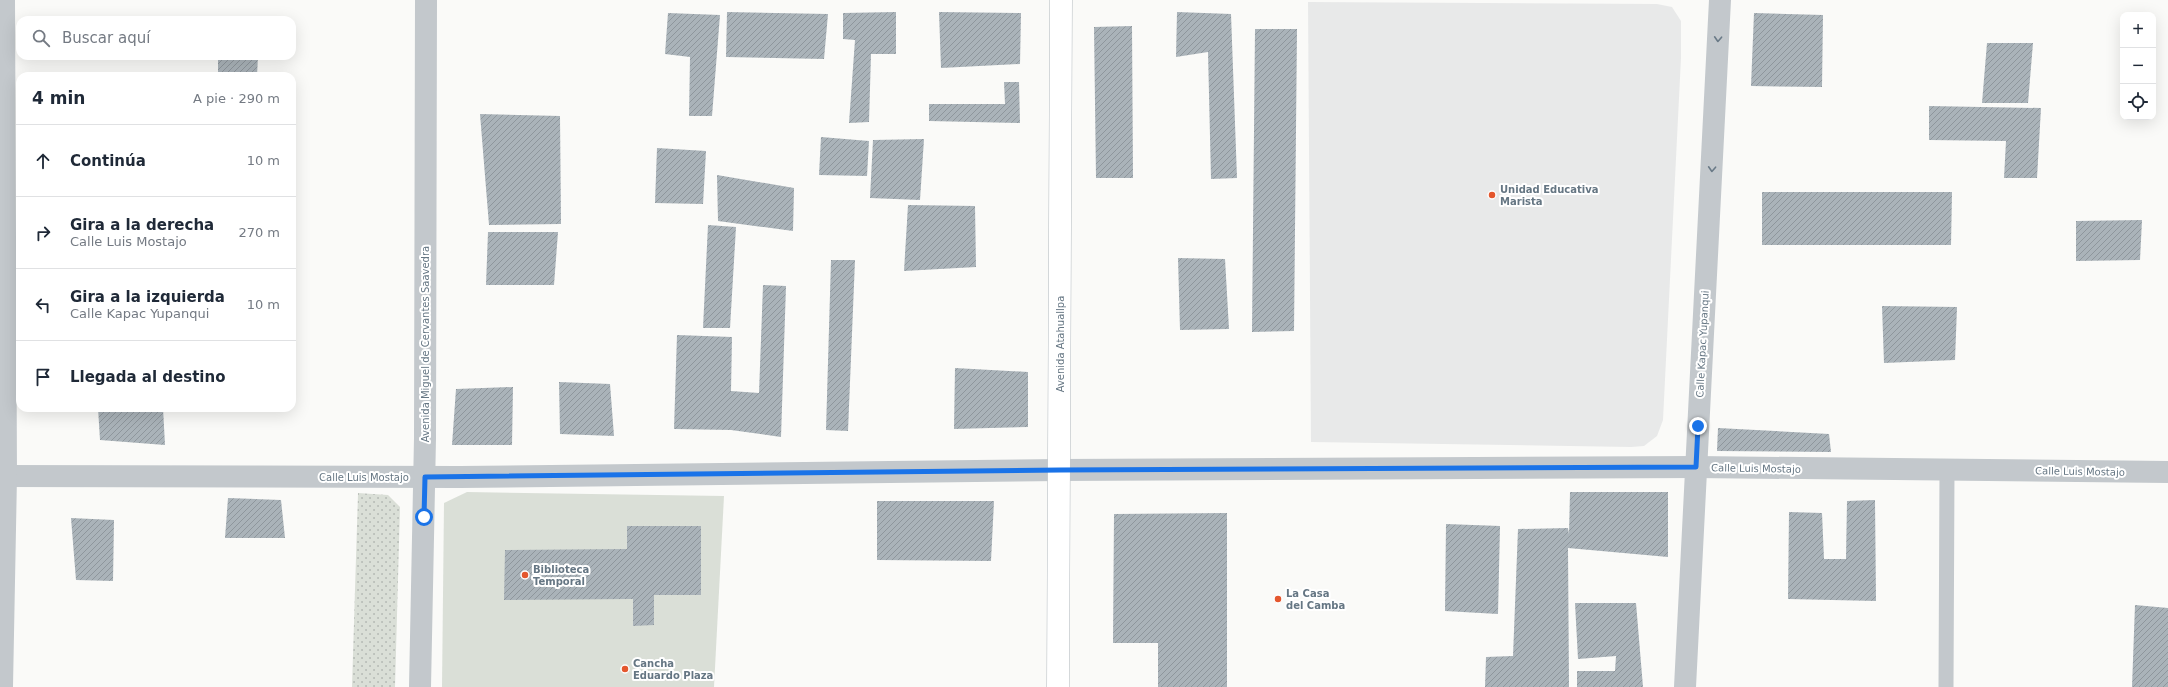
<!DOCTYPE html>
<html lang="es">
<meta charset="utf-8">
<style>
:root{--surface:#fff;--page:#f2f2f3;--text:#1f2937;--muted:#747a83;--line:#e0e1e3}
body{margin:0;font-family:"DejaVu Sans",sans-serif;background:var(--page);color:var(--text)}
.controls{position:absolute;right:12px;top:12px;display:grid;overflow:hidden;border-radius:8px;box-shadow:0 4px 16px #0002}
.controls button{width:36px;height:36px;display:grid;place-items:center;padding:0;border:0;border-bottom:1px solid var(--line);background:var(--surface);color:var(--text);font:20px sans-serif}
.stop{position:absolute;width:12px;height:12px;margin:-9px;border:3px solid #1a73e8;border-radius:50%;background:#fff}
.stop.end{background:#1a73e8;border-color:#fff;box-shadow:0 1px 4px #0008}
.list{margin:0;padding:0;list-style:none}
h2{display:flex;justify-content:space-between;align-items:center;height:52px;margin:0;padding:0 16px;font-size:17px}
h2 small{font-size:13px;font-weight:400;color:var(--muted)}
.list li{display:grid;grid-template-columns:26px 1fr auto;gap:12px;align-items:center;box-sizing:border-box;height:72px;padding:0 16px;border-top:1px solid var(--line)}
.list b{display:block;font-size:15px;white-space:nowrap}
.list p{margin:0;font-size:13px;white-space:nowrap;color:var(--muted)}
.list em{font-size:13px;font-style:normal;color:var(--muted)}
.icon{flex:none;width:22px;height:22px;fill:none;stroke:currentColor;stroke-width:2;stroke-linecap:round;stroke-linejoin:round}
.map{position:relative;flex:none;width:2168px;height:687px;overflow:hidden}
.search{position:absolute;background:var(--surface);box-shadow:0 4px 16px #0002;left:16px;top:16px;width:280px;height:44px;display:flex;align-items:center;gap:10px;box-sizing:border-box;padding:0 14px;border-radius:12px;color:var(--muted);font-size:15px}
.panel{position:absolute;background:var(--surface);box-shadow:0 4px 16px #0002;left:16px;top:72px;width:280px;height:340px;border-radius:12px}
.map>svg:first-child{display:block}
.built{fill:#e8e9e9}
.grass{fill:url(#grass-dots)}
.park{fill:#dadfd7}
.building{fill:url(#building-hatch)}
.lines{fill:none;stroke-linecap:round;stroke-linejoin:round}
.secondary-casing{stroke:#b3babf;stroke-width:23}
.lane{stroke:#c3c8cc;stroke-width:15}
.street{stroke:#c3c8cc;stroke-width:22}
.secondary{stroke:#fff;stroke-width:22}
.oneway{stroke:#6a7a87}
.route{stroke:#1a73e8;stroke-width:5}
.poi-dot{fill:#e4572e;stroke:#fff;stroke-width:1.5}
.labels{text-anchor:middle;stroke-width:4;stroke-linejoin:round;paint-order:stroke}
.poi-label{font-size:10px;font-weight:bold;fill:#657683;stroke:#fff;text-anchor:start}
.street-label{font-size:10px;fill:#657683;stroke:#fff}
</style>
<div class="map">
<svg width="2168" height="687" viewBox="0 0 2168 687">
<defs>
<pattern id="grass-dots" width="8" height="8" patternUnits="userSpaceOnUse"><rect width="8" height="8" fill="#dadfd7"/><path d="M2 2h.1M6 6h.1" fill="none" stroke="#b4b9b4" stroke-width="1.8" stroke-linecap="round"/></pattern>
<pattern id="building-hatch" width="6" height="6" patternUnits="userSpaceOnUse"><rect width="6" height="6" fill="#aab3b9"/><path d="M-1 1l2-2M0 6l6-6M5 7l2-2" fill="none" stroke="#8e969c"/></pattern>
</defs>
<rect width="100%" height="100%" fill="#fafaf8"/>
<polygon class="built" points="1308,2 1657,4 1672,7 1681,21 1681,58 1663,420 1657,436 1644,446 1631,447 1311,442"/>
<polygon class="grass" points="358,493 388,495 400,507 395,687 352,687"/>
<polygon class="park" points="467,492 724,496 714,687 442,687 444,503"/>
<g class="building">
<polygon points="727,12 828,14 824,59 726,57"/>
<polygon points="896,12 896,54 871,54 869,122 849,123 855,40 843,39 843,13"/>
<polygon points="939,12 1021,13 1020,64 941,68"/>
<polygon points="1177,12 1231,14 1237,178 1211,179 1208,52 1176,57"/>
<polygon points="668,13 720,15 712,116 689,116 690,57 665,54"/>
<polygon points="1754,13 1823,15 1822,87 1751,86"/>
<polygon points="1132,26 1133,178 1096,178 1094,27"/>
<polygon points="1255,29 1297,29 1294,331 1252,332"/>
<polygon points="1987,43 2033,43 2028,103 1982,103"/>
<polygon points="218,56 258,56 257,76 218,76"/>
<polygon points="1004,82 1019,82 1020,123 929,121 929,104 1005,104"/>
<polygon points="1929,106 2041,108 2037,178 2004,178 2006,141 1929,140"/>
<polygon points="480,114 560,116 561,224 489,225"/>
<polygon points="821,137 869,141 867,176 819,175"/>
<polygon points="924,139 920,200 870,198 873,140"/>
<polygon points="657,148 706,151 703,204 655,203"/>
<polygon points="717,175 794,188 793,231 718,221"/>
<polygon points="1762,192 1952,192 1951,245 1762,245"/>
<polygon points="908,205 975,206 976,267 904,271"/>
<polygon points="2142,220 2140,260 2076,261 2076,221"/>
<polygon points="708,225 736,227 730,328 703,328"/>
<polygon points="488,232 558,232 554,285 486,285"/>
<polygon points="1178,258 1225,259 1229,329 1180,330"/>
<polygon points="831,260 855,260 848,431 826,430"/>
<polygon points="763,285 786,286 781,437 731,430 674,429 677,335 732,337 731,391 759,393"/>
<polygon points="1882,306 1957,307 1955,360 1884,363"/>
<polygon points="955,368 1028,372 1028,427 954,429"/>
<polygon points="559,382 610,384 614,436 560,434"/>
<polygon points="513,387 512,445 452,445 456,389"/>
<polygon points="98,408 163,408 165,445 100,440"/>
<polygon points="1718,428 1829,434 1831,452 1717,451"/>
<polygon points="1570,492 1668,492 1668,557 1568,548 1569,687 1485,687 1486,657 1513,656 1518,529 1568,528 1569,534"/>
<polygon points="228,498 281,500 285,538 225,538"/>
<polygon points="1875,500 1876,601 1788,599 1789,512 1822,513 1824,559 1846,559 1847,501"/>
<polygon points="877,501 994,501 991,561 877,560"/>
<polygon points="1227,513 1227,687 1158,687 1158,643 1113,643 1114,514"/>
<polygon points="71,518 114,520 113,581 76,580"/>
<polygon points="1446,524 1500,526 1498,614 1445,611"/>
<polygon points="627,526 701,526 701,595 654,595 654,625 633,626 633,599 504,600 505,550 627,549"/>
<polygon points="1575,603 1636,603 1643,687 1577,687 1577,671 1615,671 1616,656 1578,659"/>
<polygon points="2135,605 2168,608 2168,687 2132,687"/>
</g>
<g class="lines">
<g class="secondary-casing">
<polyline id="secondary" points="1058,687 1061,0"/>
</g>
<polyline class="lane" points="1946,687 1947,470"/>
<g class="street">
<polyline points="0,476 460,477 1060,470 1696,467 2168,472"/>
<polyline points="2,687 6,476 4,0"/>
<polyline points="420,687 425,438 426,0"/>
<polyline points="1685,687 1720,0"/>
</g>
<use href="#secondary" class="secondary"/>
</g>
<defs><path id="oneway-chevron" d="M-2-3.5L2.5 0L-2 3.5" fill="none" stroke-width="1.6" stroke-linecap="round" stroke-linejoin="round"/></defs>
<g class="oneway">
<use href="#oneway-chevron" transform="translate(1718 39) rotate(93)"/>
<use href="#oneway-chevron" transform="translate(1712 169) rotate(93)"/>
</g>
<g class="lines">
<polyline class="route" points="424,517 425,477 1060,470 1696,467 1698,426"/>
</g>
<g class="poi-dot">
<circle cx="1492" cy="195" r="4"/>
<circle cx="525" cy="575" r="4"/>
<circle cx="1278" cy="599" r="4"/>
<circle cx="625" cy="669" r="4"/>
</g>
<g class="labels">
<g class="poi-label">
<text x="1500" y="193">Unidad Educativa<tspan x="1500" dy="12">Marista</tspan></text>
<text x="533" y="573">Biblioteca<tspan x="533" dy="12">Temporal</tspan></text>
<text x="1286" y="597">La Casa<tspan x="1286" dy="12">del Camba</tspan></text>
<text x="633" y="667">Cancha<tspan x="633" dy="12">Eduardo Plaza</tspan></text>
</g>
<g class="street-label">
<text transform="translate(425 344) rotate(-90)" y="4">Avenida Miguel de Cervantes Saavedra</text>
<text transform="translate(1060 344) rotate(-90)" y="4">Avenida Atahuallpa</text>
<text transform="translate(1702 344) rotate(-87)" y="4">Calle Kapac Yupanqui</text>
<text transform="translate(1756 468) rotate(1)" y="4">Calle Luis Mostajo</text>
<text transform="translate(2080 471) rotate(1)" y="4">Calle Luis Mostajo</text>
<text x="364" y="481">Calle Luis Mostajo</text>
</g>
</g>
</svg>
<div class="controls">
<button>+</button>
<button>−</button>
<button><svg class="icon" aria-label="locate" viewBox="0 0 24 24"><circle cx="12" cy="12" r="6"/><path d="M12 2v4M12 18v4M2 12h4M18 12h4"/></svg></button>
</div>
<div class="stop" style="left:424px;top:517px"></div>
<div class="stop end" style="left:1698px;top:426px"></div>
<div class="search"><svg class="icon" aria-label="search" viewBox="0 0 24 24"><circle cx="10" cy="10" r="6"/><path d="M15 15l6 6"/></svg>Buscar aquí</div>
<section class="panel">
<h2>4 min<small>A pie · 290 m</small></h2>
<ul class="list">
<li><svg class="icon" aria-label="ahead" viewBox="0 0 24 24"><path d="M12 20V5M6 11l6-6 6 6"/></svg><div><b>Continúa</b></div><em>10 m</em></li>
<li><svg class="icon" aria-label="right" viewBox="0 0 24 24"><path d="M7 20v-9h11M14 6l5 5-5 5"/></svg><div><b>Gira a la derecha</b><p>Calle Luis Mostajo</p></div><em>270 m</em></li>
<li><svg class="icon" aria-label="left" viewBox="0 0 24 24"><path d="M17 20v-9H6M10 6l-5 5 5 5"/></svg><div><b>Gira a la izquierda</b><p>Calle Kapac Yupanqui</p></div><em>10 m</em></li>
<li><svg class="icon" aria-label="arrive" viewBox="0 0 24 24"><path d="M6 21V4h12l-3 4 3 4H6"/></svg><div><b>Llegada al destino</b></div></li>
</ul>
</section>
</div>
